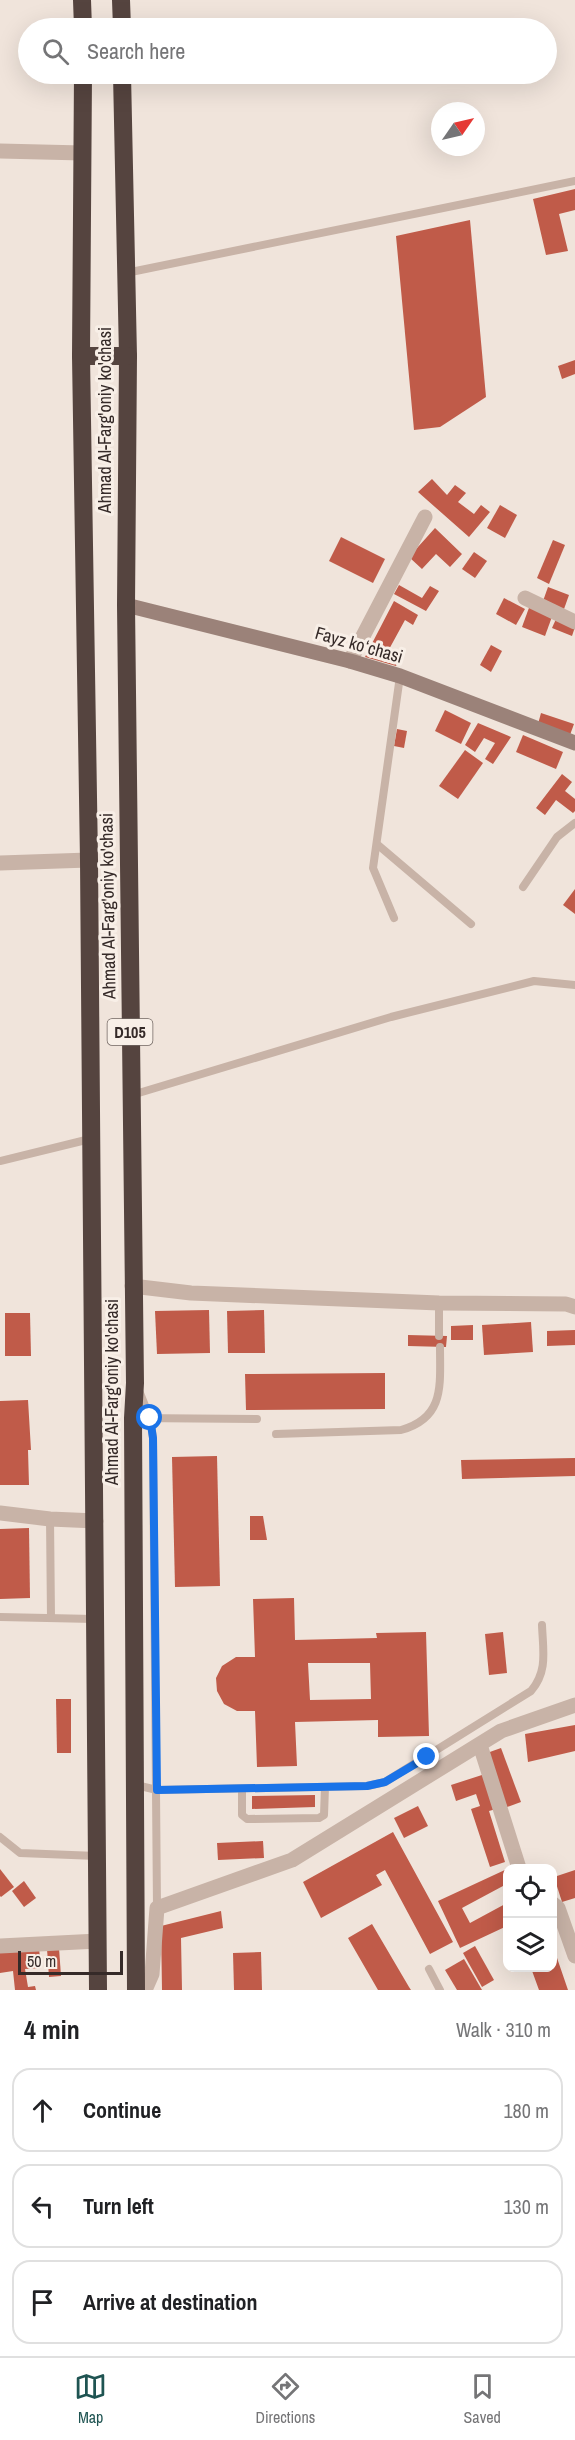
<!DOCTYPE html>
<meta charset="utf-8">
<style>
:root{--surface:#fff;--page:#f6f6f6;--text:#202124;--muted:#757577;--line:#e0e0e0;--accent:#1f5452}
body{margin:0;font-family:"Archivo Narrow",sans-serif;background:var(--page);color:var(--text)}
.controls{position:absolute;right:18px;bottom:18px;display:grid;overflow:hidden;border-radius:12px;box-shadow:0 6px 24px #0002}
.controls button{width:54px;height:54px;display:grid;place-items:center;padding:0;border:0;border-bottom:2px solid var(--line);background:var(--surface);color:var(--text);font:30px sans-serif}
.compass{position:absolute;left:431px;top:102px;width:54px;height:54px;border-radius:50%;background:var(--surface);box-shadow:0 6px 24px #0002;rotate:56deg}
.scale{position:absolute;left:18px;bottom:15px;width:105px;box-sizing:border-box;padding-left:6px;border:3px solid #352a28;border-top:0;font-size:16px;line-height:21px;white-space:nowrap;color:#352a28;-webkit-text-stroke:4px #f8efe7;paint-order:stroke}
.stop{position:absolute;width:18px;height:18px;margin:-14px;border:4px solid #1a73e8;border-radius:50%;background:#fff}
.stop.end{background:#1a73e8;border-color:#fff;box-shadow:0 2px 6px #0008}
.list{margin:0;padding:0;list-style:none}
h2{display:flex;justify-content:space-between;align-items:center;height:78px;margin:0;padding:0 24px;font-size:26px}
h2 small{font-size:20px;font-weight:400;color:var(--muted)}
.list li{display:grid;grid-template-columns:39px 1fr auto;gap:18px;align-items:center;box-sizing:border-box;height:84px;margin:0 12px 12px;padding:0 12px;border:2px solid var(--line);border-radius:18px}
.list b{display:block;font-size:22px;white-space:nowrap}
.list em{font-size:20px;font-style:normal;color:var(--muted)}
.icon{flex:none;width:33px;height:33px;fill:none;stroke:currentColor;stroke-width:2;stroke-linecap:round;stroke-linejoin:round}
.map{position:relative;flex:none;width:575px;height:1990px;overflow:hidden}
.search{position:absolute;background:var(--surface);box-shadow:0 6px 24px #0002;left:18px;right:18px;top:18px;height:66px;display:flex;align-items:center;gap:15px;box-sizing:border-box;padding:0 21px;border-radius:33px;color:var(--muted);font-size:22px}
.sheet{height:366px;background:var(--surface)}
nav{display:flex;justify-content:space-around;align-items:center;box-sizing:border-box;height:84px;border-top:2px solid var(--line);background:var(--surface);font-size:16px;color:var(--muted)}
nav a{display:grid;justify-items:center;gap:3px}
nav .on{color:var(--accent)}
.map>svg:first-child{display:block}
.building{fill:#c05b49;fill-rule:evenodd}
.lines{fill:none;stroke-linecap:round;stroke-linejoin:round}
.lane{stroke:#c8b3a7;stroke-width:8}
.street{stroke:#c8b3a7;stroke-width:15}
.secondary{stroke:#9b8279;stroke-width:15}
.highway{stroke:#55443f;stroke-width:18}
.route{stroke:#1a73e8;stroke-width:8}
.labels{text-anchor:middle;stroke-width:6;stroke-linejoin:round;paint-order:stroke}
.shield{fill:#f8efe7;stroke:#706561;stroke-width:1.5}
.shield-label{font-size:16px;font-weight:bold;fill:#352a28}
.street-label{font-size:18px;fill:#352a28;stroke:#f8efe7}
</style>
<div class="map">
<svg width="575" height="1990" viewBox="0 0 575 1990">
<rect width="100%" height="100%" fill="#f0e4db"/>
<g class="building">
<polygon points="575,189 575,210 559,214 568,251 546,255 533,199"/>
<polygon points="470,220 486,397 440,427 414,430 396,236"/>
<polygon points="575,360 575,374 562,379 558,366"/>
<polygon points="432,479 447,495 455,485 466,493 458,502 474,514 481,505 490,512 469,537 418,492"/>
<polygon points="500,505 517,515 505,538 487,528"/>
<polygon points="435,528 462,554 450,567 436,554 422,569 409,557"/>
<polygon points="341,537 385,559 373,583 329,561"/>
<polygon points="553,540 565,545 549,584 537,578"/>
<polygon points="474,552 487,561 475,578 462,569"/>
<polygon points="399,585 422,598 430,586 439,591 426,611 394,594"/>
<polygon points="548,587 569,595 564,609 543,601"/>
<polygon points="504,598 525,609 516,625 496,614"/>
<polygon points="394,601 418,615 413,625 405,620 387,653 400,658 396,666 365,657"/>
<polygon points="530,605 553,614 545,636 522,627"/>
<polygon points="556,619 575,627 572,636 552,628"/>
<polygon points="491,645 502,651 491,672 480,665"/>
<polygon points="445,710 471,723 461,744 435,731"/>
<polygon points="541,713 574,724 570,735 538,724"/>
<polygon points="478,723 511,737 493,764 485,759 495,743 484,738 475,752 465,745"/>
<polygon points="397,729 407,731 404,748 394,746"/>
<polygon points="523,735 563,752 556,769 516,752"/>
<polygon points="465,750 483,763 458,799 439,786"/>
<polygon points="562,774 572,782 565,791 575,799 575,811 573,813 556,800 545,815 536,808"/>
<polygon points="575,889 575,914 563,905"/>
<polygon points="209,1310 210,1353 157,1354 155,1311"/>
<polygon points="264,1310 265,1353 228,1353 227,1311"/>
<polygon points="5,1313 30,1313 31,1356 5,1356"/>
<polygon points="531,1322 533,1352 484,1355 482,1325"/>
<polygon points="473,1325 473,1340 451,1340 451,1326"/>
<polygon points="575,1330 575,1345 547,1346 547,1331"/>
<polygon points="408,1335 447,1336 446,1347 408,1346"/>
<polygon points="385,1373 385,1409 246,1410 245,1374"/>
<polygon points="28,1400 31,1450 28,1450 29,1485 0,1485 0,1401"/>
<polygon points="217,1456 220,1586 175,1587 172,1457"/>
<polygon points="575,1458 575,1476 462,1479 461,1460"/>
<polygon points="250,1516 263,1516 267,1540 250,1540"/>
<polygon points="29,1528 30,1598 0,1599 0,1529"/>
<path d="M294 1598 295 1640 377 1638 376 1633 426 1632 429 1736 378 1737V1720L295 1722 297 1766 257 1767 255 1711H237L224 1704 217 1691 216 1678 222 1666 236 1657H255L253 1599ZM308 1663H370L371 1699 310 1700Z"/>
<polygon points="503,1632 507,1673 489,1675 485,1634"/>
<polygon points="56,1699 71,1699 71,1753 57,1753"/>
<polygon points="575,1725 575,1751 528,1762 525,1734"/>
<polygon points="501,1748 521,1802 507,1807 487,1753"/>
<polygon points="485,1774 496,1809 489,1811 505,1862 490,1867 471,1809 480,1806 476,1794 456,1801 451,1785"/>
<polygon points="315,1795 315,1807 252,1809 252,1796"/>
<polygon points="418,1806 428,1826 404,1838 394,1818"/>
<polygon points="393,1832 453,1942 430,1954 385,1870 376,1875 382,1885 321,1918 303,1882"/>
<polygon points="263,1841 264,1858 218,1860 217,1843"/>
<polygon points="0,1869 14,1887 1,1897 0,1896"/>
<polygon points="507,1869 507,1893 503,1886 462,1908 470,1923 507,1903 507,1926 460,1948 438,1901"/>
<polygon points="575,1870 575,1898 562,1902 554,1877"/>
<polygon points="24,1881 36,1898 24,1907 12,1891"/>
<polygon points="221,1911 223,1928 181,1938 182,1990 162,1990 161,1926"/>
<polygon points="372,1924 409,1987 411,1990 378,1990 348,1938"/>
<polygon points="475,1946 494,1980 482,1987 463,1953"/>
<polygon points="39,1948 41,1968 25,1969 28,1987 35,1986 36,1990 15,1990 13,1971 0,1973 0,1952"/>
<polygon points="59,1948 61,1976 49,1977 47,1949"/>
<polygon points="261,1952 262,1990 234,1990 233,1953"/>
<polygon points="556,1955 568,1990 539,1990 531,1968 552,1968 552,1957"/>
<polygon points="464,1959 482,1990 457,1990 445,1970"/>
</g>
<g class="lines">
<g class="lane">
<polyline points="126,273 575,181"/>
<polyline points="378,845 471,924"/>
<polyline points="523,887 557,837 575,823"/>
<polyline points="394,918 373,868 400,676"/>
<polyline points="132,1095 391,1017 534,981 575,985"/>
<polyline points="0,1161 90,1139"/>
<polyline points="439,1303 439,1336"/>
<polyline points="140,1393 150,1418 153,1438 157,1908"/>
<polyline points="133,1418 257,1419"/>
<path d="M276 1434 401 1430C445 1418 440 1385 440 1347"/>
<polyline points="50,1519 51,1617"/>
<polyline points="0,1617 94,1619"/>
<path d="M136 1785 157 1790 367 1786 385 1782 531 1691C548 1671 543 1651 542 1625"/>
<polyline points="242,1790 242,1815 247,1819 319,1818 324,1815 325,1787"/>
<polyline points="0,1837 20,1853 97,1856"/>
<polyline points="429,1969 440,1990"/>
</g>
<g class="street">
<polyline points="0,151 83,153"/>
<polyline points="525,598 575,622"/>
<polyline points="350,661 425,517"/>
<polyline points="0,863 89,860"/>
<polyline points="132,1286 191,1293 439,1303 566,1304 575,1307"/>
<polyline points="0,1513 50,1519 96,1521"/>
<polyline points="480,1745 519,1868"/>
<polyline points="552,1903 558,1908 575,1956"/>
<polyline points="0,1946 98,1941"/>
<polyline points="145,1990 152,1974 157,1908 292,1860 501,1731 575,1705"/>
</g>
<polyline class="secondary" points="126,605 350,661 400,676 575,743"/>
<g class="highway">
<polyline points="82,0 83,28"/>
<polyline points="121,0 122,28"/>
<polyline points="83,74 81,356 89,860 98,1990"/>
<polyline points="122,74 128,356 126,605 135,1383 133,1418 136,1990"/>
<polyline points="81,356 128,356"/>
</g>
</g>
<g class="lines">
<polyline class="route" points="150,1418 153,1438 157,1790 367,1786 385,1782 427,1757"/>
</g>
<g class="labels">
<rect class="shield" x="107.5" y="1019" width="45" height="26" rx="4.5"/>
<g class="shield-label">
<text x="130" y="1038">D105</text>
</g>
<g class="street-label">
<text transform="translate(105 420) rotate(-90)" y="6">Ahmad Al-Farg'oniy ko'chasi</text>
<text transform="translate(359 645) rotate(16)" y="6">Fayz koʻchasi</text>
<text transform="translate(108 906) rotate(-91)" y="6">Ahmad Al-Farg'oniy ko'chasi</text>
<text transform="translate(112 1392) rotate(-90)" y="6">Ahmad Al-Farg'oniy ko'chasi</text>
</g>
</g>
</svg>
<div class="controls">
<button><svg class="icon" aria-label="locate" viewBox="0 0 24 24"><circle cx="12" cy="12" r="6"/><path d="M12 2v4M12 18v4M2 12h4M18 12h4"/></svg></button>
<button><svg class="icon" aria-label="layers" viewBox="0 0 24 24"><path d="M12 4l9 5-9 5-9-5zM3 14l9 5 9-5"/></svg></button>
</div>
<svg class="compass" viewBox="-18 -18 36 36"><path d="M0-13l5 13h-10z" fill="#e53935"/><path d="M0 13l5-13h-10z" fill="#757577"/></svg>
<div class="scale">50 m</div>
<div class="stop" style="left:150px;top:1418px"></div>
<div class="stop end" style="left:427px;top:1757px"></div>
<div class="search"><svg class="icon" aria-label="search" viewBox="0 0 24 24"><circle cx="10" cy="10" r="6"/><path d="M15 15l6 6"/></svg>Search here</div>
</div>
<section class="sheet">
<h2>4 min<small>Walk · 310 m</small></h2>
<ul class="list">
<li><svg class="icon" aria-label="ahead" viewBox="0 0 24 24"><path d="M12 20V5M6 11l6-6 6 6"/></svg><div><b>Continue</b></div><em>180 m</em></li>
<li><svg class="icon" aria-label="left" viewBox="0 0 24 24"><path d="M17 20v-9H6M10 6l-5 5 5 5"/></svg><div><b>Turn left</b></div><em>130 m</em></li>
<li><svg class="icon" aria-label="arrive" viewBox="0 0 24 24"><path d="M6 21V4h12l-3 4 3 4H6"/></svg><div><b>Arrive at destination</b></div></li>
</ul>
</section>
<nav>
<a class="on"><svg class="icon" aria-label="map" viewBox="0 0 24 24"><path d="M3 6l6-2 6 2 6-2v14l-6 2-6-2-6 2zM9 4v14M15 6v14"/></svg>Map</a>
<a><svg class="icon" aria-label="directions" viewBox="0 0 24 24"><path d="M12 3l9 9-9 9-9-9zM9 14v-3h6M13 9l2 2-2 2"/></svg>Directions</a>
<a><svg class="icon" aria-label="saved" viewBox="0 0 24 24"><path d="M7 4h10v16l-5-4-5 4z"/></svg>Saved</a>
</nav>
